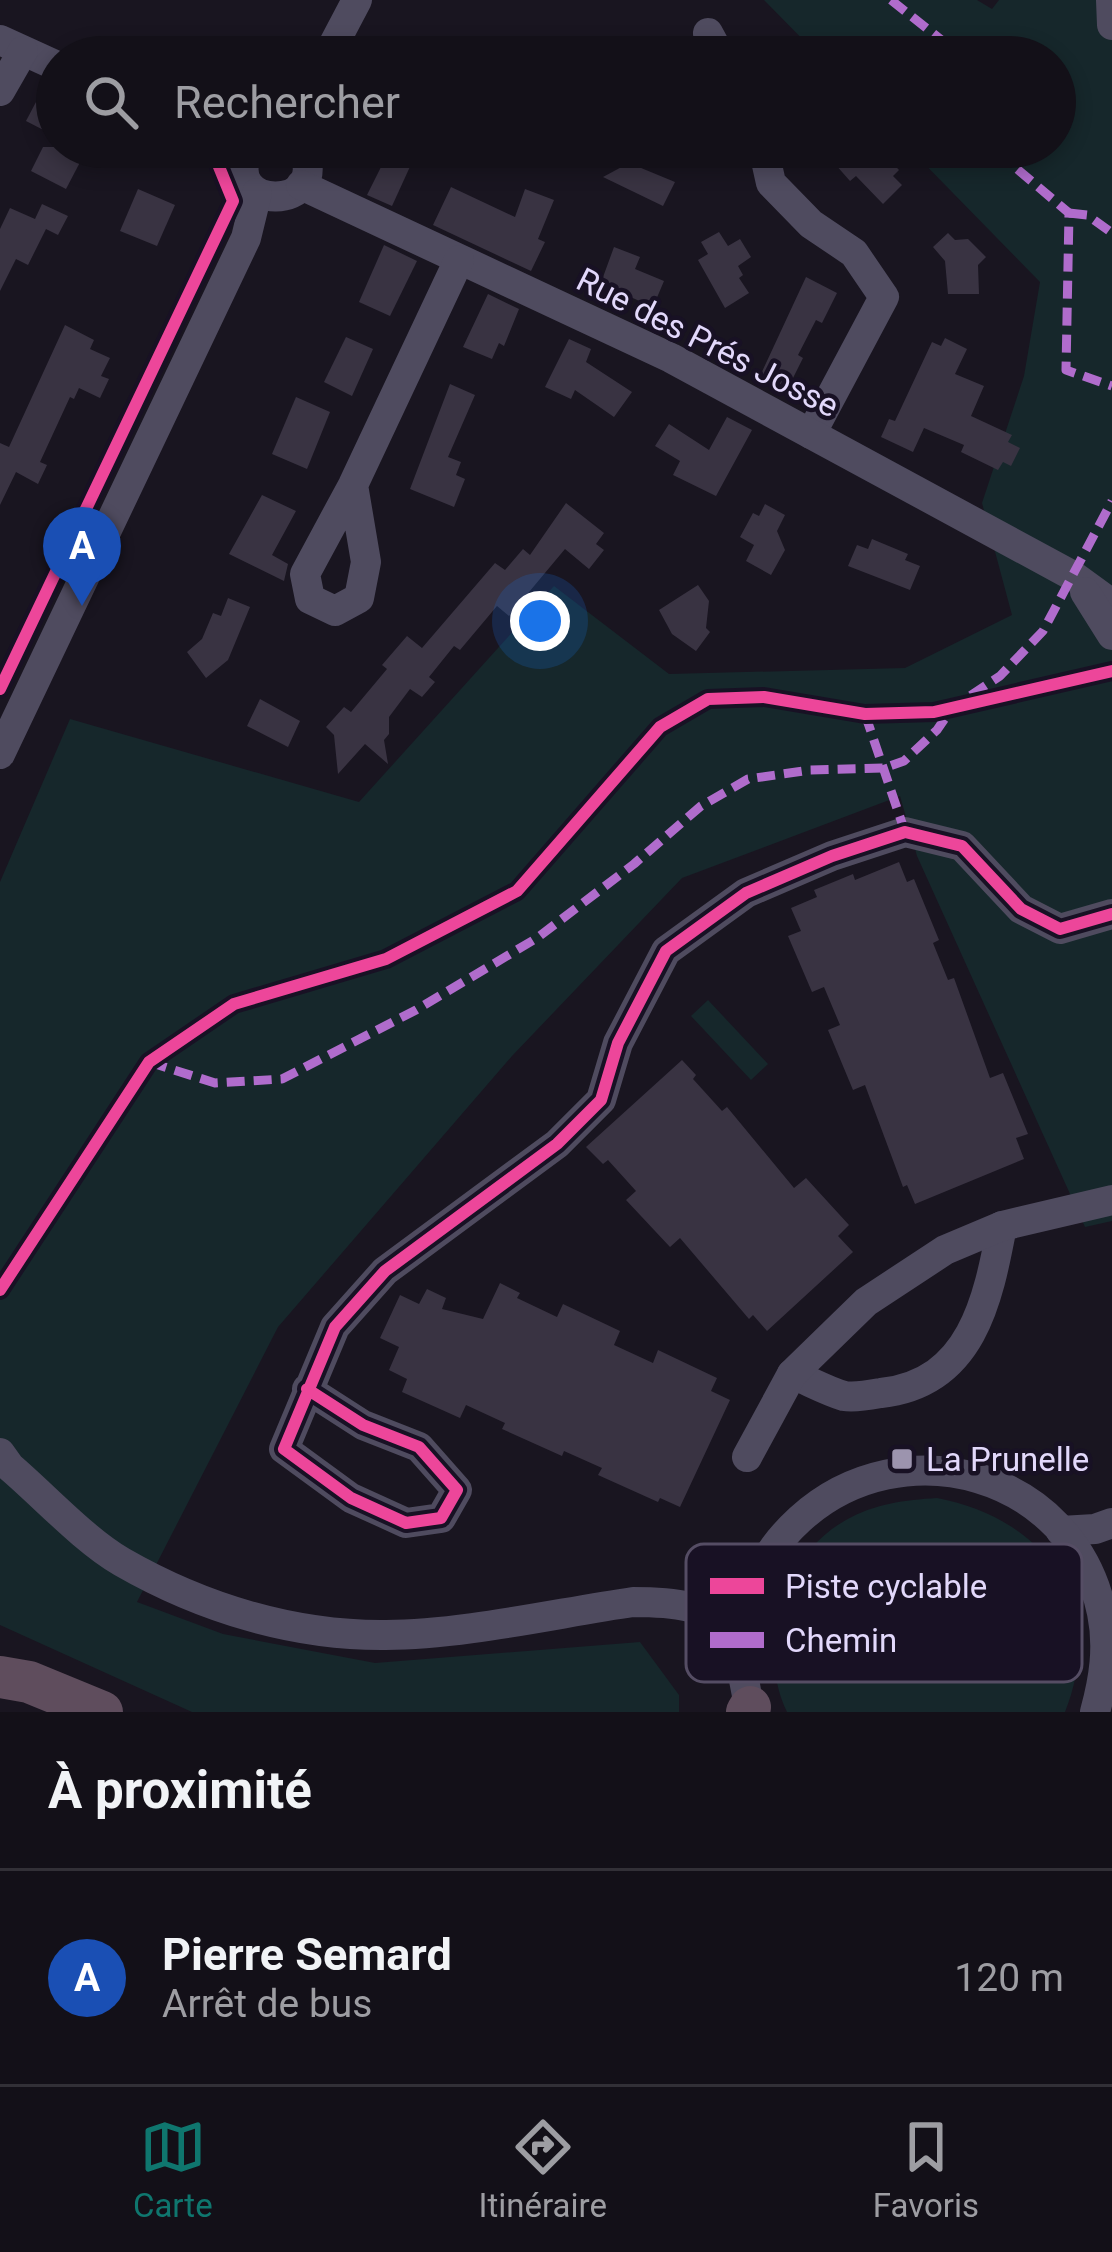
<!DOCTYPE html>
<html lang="fr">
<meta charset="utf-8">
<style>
:root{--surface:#131018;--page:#1c1921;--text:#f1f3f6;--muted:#9d9da2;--line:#323037;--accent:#0f766e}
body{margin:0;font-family:Roboto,sans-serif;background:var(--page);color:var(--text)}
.you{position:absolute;left:540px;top:621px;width:42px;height:42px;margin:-30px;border:9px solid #fff;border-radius:50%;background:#1a73e8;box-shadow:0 0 0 18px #1a73e833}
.badge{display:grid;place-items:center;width:78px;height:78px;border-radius:50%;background:var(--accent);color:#fff;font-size:39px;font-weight:700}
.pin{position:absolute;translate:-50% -99px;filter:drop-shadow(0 3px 6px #0008)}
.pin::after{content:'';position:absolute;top:63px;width:42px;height:36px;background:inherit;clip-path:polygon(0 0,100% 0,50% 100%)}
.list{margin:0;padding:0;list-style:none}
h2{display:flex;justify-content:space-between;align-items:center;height:156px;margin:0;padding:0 48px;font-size:51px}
h2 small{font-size:39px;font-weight:400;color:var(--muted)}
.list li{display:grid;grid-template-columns:78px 1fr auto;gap:36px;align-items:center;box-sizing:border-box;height:216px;padding:0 48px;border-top:3px solid var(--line)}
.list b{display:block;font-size:45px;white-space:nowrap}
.list p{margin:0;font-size:39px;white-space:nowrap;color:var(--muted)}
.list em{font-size:39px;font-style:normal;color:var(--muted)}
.icon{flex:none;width:66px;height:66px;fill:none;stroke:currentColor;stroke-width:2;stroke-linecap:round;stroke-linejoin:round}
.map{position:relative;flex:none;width:1112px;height:1712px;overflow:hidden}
.search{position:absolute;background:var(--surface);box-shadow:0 6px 18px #0003;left:36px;right:36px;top:36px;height:132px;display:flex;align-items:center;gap:30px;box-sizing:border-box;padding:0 42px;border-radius:66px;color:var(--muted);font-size:45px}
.sheet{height:372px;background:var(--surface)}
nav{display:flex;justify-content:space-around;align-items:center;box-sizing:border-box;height:168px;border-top:3px solid var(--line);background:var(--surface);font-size:33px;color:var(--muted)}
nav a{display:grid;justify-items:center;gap:6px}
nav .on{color:var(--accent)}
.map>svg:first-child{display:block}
.green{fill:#16272b}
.building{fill:#393342}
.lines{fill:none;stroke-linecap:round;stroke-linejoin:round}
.minor{stroke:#4f4b5f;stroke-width:30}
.highway{stroke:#5f4d5d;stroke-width:42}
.quiet{stroke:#b06ccc;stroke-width:9;stroke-dasharray:18 9;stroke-linecap:butt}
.cycleway-casing{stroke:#181124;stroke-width:20}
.cycleway{stroke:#ed469a;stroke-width:12}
.poi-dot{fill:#9c94ae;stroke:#181124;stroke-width:4.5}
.labels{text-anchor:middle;stroke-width:9;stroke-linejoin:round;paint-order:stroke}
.street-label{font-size:33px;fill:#e2d8fb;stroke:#181124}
.poi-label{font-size:33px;fill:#e2d8fb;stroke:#181124;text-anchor:start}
.key{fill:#181124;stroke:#554d64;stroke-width:3}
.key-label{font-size:33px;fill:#e2d8fb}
</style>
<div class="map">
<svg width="1112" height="1712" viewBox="0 0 1112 1712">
<rect width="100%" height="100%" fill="#191520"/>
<g class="green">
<polygon points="764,0 977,0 992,9 999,0 1112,0 1112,1221 1085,1227 917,856 900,796 682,878 512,1056 278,1327 137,1602 223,1634 375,1663 640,1642 679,1695 679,1712 192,1712 0,1625 0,882 70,719 359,802 554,586 669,674 905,668 1012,615 982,503 1024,376 1040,282 908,147 1055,147 1055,57 820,57"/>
<polygon points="708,1000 768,1064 751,1080 691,1016"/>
<path d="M937 1498C1045 1519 1108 1603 1065 1712H787C756 1647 781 1556 846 1520 874 1504 905 1500 937 1498Z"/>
</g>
<g class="building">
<polygon points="36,102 57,113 57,137 26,121"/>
<polygon points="43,147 88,147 66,189 31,171"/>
<polygon points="391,147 419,147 392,206 367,195"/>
<polygon points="820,147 868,147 876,156 881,151 899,170 893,176 902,185 883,204 856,176 850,181"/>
<polygon points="629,163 675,182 663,206 603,177"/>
<polygon points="451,187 515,217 525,189 554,200 538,239 545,242 531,271 433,225"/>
<polygon points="138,189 175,205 157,246 120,231"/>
<polygon points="42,204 68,216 58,235 46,229 28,265 16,259 0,291 0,229 10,208 35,219"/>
<polygon points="719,232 728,246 740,239 751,257 738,266 743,275 739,278 749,293 725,308 698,260 708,254 701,242"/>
<polygon points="948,233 955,240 968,239 986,257 978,265 979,294 948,294 945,261 933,247"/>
<polygon points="384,245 417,261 390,316 359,302"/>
<polygon points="614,247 640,257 635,269 664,281 653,307 626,295 620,310 595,299"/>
<polygon points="806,277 837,293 822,323 816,320 798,355 803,358 788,388 761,374"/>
<polygon points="488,294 519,309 504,346 499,343 492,359 463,347"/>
<polygon points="65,325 94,340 90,349 110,358 101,376 109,379 100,398 79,388 74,399 70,397 40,462 47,465 38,484 16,472 0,505 0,443 9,447"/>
<polygon points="346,337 373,349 352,396 324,382"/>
<polygon points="945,338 967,349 955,374 984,386 971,416 1012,435 1008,442 1020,448 1011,466 1003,462 998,470 961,452 964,445 924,428 913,452 881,437 889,419 895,421 932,342 941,346"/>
<polygon points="569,339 591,349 586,362 632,392 614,417 575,390 571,399 545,387"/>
<polygon points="450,384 475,395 448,457 461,462 456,475 465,479 454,507 410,489"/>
<polygon points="296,397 330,412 307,469 272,454"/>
<polygon points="727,417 752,430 716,496 673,475 680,461 655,446 669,424 709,450"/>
<polygon points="262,495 296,511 272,555 288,564 284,581 229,554"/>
<polygon points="566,503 604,533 596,544 604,550 589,569 565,549 509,616 497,606 460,650 454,646 429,677 435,682 422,697 410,689 389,717 389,734 384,740 388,764 365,744 338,774 334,735 326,727 344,707 351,712 387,669 382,665 407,636 422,648 495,563 505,570 523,549 530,555"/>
<polygon points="765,504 785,515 777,531 785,550 771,575 746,561 754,545 740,537 753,513 759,516"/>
<polygon points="872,539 908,554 905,560 920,566 910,590 848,566 857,545 868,549"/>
<polygon points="698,585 709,601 706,628 710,632 696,651 672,634 659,610"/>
<polygon points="228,598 250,607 228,660 206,678 187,652 202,639 213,613 221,616"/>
<polygon points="260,699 300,721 288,747 247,726"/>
<polygon points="899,862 907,882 914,879 939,940 933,943 948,980 954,978 990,1078 1003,1073 1028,1134 1016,1138 1024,1159 915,1204 907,1185 903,1187 865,1085 853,1090 828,1030 840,1025 824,987 812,992 788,936 801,931 791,908 817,897 814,890 853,874 855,880"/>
<polygon points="682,1060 696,1075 693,1079 722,1111 727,1107 794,1188 806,1178 849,1225 838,1236 853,1252 767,1331 753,1315 749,1319 680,1238 670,1247 626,1200 636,1191 608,1160 603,1164 586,1147"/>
<polygon points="500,1283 520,1293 517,1298 557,1317 563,1304 620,1331 614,1345 653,1363 658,1350 717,1378 711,1391 730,1400 680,1507 660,1498 658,1502 598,1475 602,1468 564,1451 562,1456 502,1429 505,1423 466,1405 460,1418 402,1392 407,1379 389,1370 399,1347 380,1338 400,1295 419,1304 427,1289 446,1298 442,1309 483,1319"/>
</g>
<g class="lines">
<g class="minor">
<polyline points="1111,0 1112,25"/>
<polyline points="708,33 721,57"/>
<polyline points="0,40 57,66"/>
<polyline points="327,57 357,0"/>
<polyline points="0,91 23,51"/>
<path d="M250 147C215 214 337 212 301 147"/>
<polyline points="763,147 771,183 811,224 854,253 884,297 811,434"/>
<polyline points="301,185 671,358 1075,577 1112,604"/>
<polyline points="353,485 366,562 359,598 335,611 310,599 305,574 353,485 459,260"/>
<polyline points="1085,592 1112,635"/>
<polyline points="0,754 246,238 257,193"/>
<path d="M792 1374C809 1381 827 1391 844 1396 855 1398 870 1395 881 1393 972 1383 988 1300 1002 1226"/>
<polyline points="307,1389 363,1425 419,1447 457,1490 441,1518 406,1523 351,1498 284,1449 335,1327 385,1271 557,1144 601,1100 618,1043 666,951 746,893 832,856 905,832 962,846 1021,909 1060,929 1112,914"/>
<path d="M0 1453 10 1467C44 1496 84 1540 122 1562 202 1608 294 1636 386 1635 462 1635 557 1613 633 1602 682 1602 698 1607 742 1626"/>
<polyline points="747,1457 792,1374 866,1302 945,1250 1002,1226 1112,1200"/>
<polyline points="1061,1531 1095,1529 1112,1523"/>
<path d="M752 1712C738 1673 740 1635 751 1595 759 1566 777 1540 800 1519 902 1426 1073 1472 1102 1613 1109 1647 1104 1679 1095 1712"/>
</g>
<g class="highway">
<polyline points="0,1677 29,1682 102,1712"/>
<polyline points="747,1712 750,1707"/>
</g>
<g class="quiet">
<polyline points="891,0 963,57"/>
<polyline points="1004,147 1010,163 1069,213 1066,370 1112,386"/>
<polyline points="1069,213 1087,215 1112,233"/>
<polyline points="865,714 905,832"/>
<polyline points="149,1062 215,1083 282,1079 416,1010 537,938 634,864 701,806 748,779 810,770 884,768 904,761 937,730 952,708 1000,676 1043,631 1112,501"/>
</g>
<g class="cycleway-casing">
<g id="cycleway">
<polyline points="0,689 233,201 215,157 215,147"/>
<polyline points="0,1290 149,1062 234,1004 386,959 517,891 660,727 708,699 764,697 865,714 934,712 1112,671"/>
<polyline points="307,1389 363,1425 419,1447 457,1490 441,1518 406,1523 351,1498 284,1449 335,1327 385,1271 557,1144 601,1100 618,1043 666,951 746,893 832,856 905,832 962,846 1021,909 1060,929 1112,914"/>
</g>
</g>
<use href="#cycleway" class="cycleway"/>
</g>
<rect class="poi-dot" x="890" y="1447" width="24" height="24" rx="6"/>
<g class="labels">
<g class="street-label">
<text transform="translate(708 342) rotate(27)" y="12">Rue des Prés Josse</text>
</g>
<g class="poi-label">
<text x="926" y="1471">La Prunelle</text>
</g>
</g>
<rect x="686" y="1544" width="396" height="138" rx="18" class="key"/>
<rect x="710" y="1578" width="54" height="16" fill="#ed469a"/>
<rect x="710" y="1632" width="54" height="16" fill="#b06ccc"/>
<g class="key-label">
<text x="785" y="1598">Piste cyclable</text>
<text x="785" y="1652">Chemin</text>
</g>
</svg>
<div class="you"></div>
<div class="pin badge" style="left:82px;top:606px;background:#1a4fb4">A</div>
<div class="search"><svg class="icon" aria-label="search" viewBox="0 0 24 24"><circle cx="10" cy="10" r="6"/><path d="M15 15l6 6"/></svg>Rechercher</div>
</div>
<section class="sheet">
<h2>À proximité<small></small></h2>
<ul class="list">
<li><span class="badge" style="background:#1a4fb4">A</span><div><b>Pierre Semard</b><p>Arrêt de bus</p></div><em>120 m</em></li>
</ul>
</section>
<nav>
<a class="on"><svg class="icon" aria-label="map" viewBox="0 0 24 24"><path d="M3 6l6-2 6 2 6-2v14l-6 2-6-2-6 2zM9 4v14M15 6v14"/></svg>Carte</a>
<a><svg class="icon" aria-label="directions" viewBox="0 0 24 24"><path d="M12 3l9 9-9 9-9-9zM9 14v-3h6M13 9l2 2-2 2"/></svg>Itinéraire</a>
<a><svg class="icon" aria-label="saved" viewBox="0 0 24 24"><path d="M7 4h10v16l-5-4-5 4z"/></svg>Favoris</a>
</nav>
